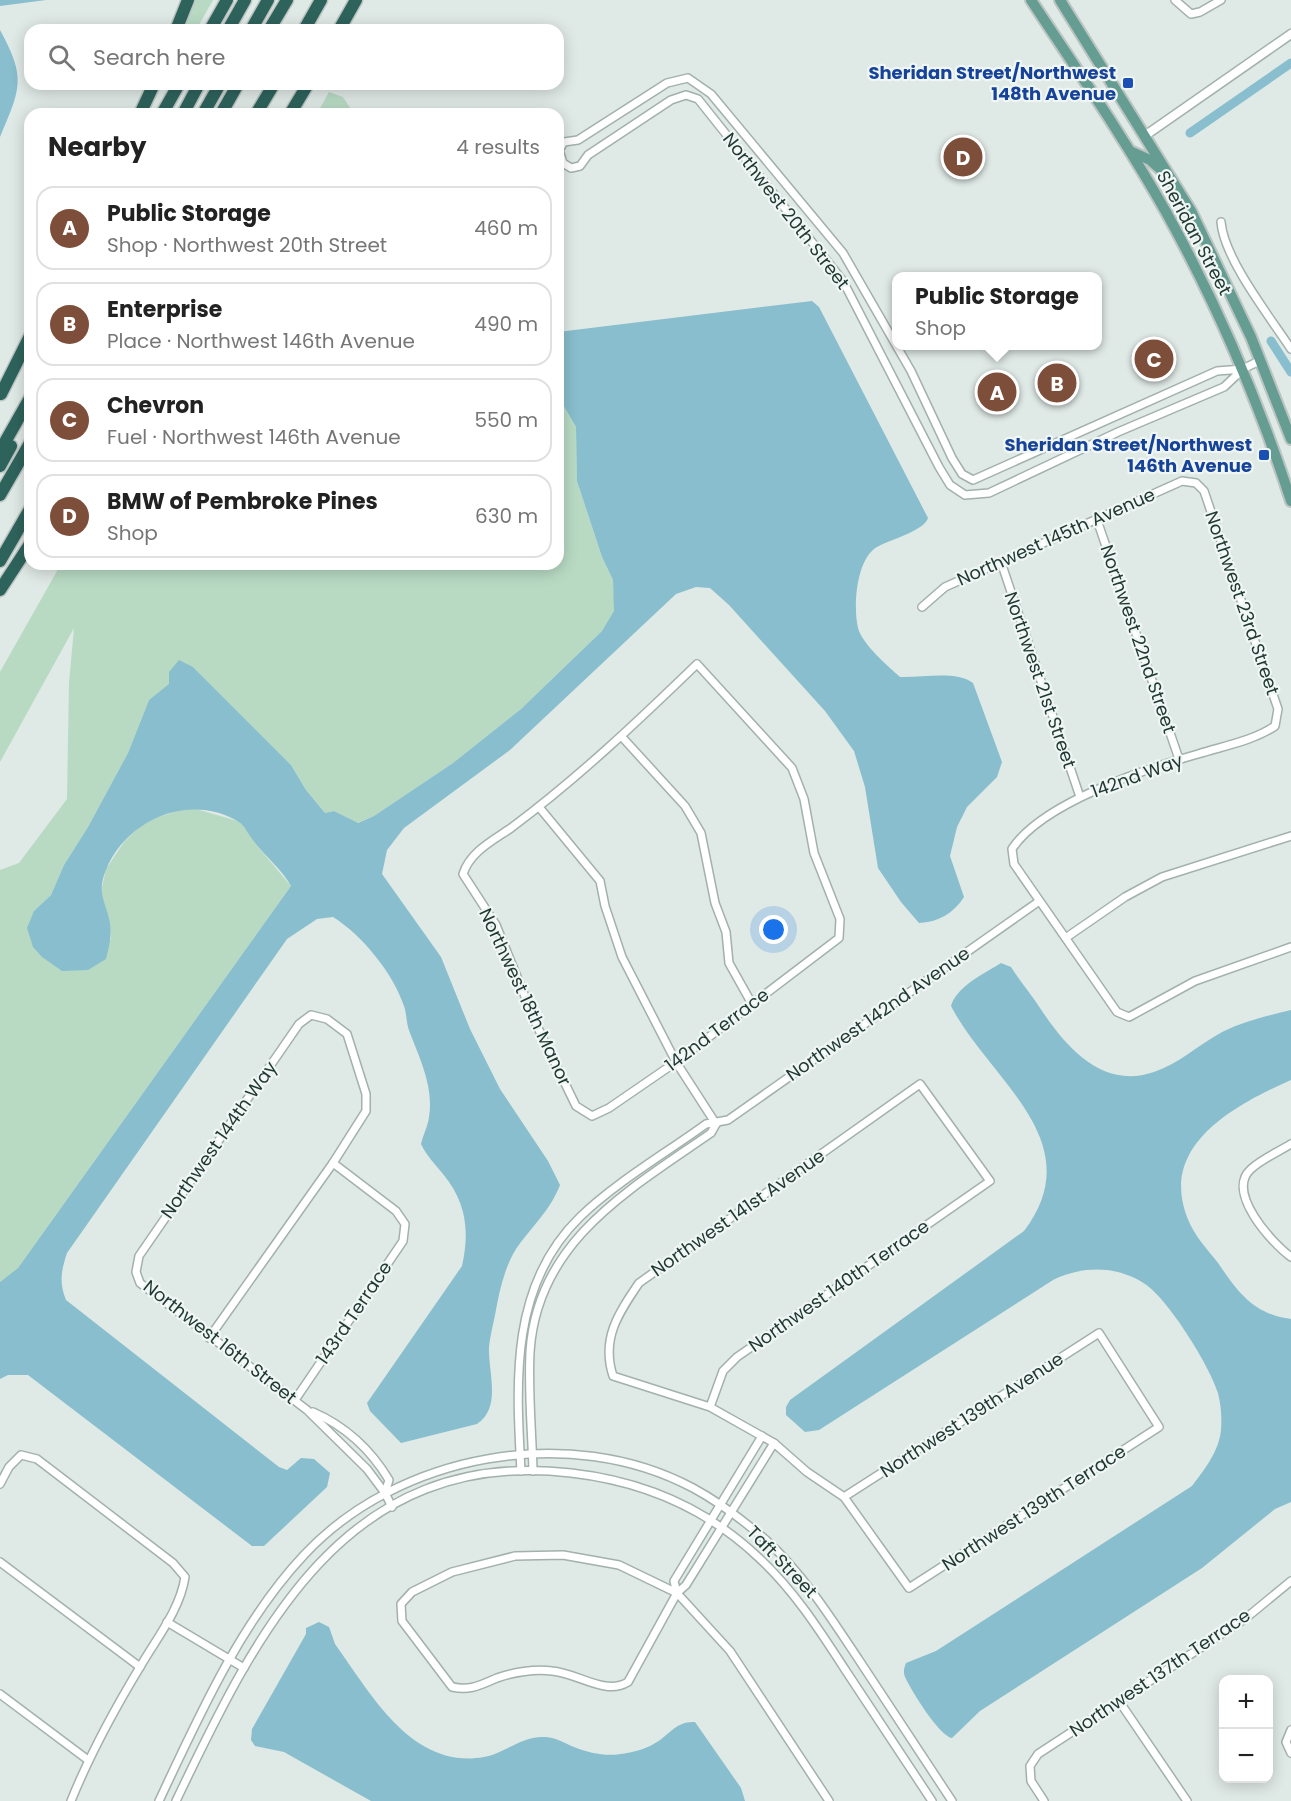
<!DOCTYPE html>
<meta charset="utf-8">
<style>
:root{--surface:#fff;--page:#f6f6f6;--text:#222;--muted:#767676;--line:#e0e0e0;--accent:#7d4f3b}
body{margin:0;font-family:Poppins,sans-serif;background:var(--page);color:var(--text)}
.controls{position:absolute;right:18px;bottom:18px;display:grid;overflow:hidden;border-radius:12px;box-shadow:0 3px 15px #0003}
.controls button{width:54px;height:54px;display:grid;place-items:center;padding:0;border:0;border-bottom:2px solid var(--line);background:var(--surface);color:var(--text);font:30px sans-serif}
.you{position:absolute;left:774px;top:930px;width:21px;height:21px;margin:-15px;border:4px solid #fff;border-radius:50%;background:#1a73e8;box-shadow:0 0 0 9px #1a73e833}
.badge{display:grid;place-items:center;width:39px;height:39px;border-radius:50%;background:var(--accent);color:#fff;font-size:20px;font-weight:700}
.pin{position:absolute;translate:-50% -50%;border:3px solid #fff;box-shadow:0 2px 6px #0006}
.popup{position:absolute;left:892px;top:272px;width:210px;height:78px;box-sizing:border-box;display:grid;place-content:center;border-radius:12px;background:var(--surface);filter:drop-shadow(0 2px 4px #0005);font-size:20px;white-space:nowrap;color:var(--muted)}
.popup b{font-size:22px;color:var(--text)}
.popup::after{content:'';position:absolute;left:50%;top:100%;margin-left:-12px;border:12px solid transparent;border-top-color:var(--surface)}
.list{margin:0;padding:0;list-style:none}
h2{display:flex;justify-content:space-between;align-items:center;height:78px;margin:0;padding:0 24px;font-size:26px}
h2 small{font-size:20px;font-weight:400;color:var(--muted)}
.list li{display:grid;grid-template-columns:39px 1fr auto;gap:18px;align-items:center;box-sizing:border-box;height:84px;margin:0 12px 12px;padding:0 12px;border:2px solid var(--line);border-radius:18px}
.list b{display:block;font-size:22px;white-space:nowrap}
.list p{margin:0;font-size:20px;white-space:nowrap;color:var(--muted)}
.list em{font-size:20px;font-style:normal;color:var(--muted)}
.icon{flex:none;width:33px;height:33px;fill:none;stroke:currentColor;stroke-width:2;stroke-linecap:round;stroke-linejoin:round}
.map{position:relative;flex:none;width:1291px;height:1801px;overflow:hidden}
.search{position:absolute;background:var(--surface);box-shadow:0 3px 15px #0003;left:24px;top:24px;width:540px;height:66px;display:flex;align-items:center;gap:15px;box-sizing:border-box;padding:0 21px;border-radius:18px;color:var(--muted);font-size:22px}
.panel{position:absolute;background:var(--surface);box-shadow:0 3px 15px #0003;left:24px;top:108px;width:540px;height:462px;border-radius:18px}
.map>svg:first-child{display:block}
.green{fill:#b8dac3}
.water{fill:#88becd}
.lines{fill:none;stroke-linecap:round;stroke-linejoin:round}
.canal{stroke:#88becd;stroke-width:9}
.minor-casing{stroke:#a2b1ac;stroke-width:10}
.tertiary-casing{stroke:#a2b1ac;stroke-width:11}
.primary-casing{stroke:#bcc4c2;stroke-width:14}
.motorway-casing{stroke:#bcc4c2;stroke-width:15}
.minor{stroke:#fff;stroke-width:7}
.tertiary{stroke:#fff;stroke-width:8}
.primary{stroke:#659d92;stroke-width:10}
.motorway{stroke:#2e635c;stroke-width:12}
.transit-dot{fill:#1a4fb4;stroke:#eff6f3;stroke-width:2}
.labels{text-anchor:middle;stroke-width:4.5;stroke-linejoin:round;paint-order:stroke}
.transit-label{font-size:18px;font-weight:bold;fill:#164399;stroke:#eff6f3;text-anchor:end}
.street-label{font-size:18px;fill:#213934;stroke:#eff6f3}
</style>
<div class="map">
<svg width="1291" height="1801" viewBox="0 0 1291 1801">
<rect width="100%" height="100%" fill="#dfe9e5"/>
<g class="green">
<polygon points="194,0 213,0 196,30 182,30"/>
<polygon points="329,92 343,97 354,114 317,114"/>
<polygon points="558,396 576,427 577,481 602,557 613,580 615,611 602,631 521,709 453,763 374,816 357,823 334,811 325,813 306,790 291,765 193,667 149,700 128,753 88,827 64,865 51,895 34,911 111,940 110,923 100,896 106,869 124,842 144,822 189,807 241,822 259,848 291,886 18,1268 0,1282 0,870 19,863 67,799 69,683 74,628 0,762 0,672 61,564 558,564"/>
</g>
<g class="water">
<polygon points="0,0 46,0 0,6"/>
<path d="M0 30C27 79 20 89 0 137Z"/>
<path d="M812 301 819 307 928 518C924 531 889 540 877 547 856 559 853 607 858 628 862 644 888 666 900 677 922 678 956 670 973 683L1002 762 997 777 967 807 957 827 950 856 964 897C953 914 938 922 919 923L901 902 878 868 865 787 854 751 825 711 729 605 710 588 696 587 676 594 510 750 404 828 387 850 382 874 441 957 470 1029 500 1089 548 1161 560 1185C550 1211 531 1227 516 1249 504 1268 499 1293 495 1315 493 1325 490 1336 489 1347 488 1373 502 1407 477 1424L401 1443 370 1411 367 1403 462 1266C470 1230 466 1202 443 1174 435 1164 426 1155 421 1144 423 1135 428 1126 429 1117 434 1088 420 1059 410 1033 406 1024 407 1014 404 1006 393 973 362 935 333 917L317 919 287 939 67 1253C61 1271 59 1283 66 1300L279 1467 287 1470 301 1458 314 1459 330 1473 327 1487 264 1546H252L28 1375H8L0 1379V1282L18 1268 291 886C281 868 262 854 250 836 247 832 244 825 239 822 191 792 126 819 106 870 96 893 106 902 110 923 112 936 109 947 106 959L88 970 62 971 42 957 33 947 27 928 34 911 51 895 64 865 88 827 128 753 149 700 169 684V672L179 660 193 667 291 765 306 790 325 813 334 811 358 823 374 816 453 763 521 709 602 631 614 611 613 580 602 557 577 481 576 427 558 396V332Z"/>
<path d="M1001 963 1011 967C1020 981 1031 994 1040 1008 1065 1046 1102 1090 1154 1072 1178 1064 1196 1047 1217 1035 1239 1022 1267 1016 1291 1010V1080C1233 1106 1153 1148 1191 1226 1198 1240 1209 1251 1218 1263 1238 1292 1253 1314 1291 1319V1502L1275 1509 1202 1568 980 1711 952 1738C939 1736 911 1690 905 1677 903 1672 904 1668 906 1663L936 1651 1192 1486C1205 1469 1219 1451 1221 1430 1222 1418 1221 1405 1218 1393 1210 1366 1168 1299 1145 1284 1117 1265 1081 1266 1053 1280L819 1430 805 1432 786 1415V1407L790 1400 1024 1231C1092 1141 989 1080 951 1006 957 986 985 973 1001 963Z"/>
<path d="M319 1622 329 1627 335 1644C371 1694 412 1770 484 1757 505 1753 522 1736 544 1737 555 1737 564 1743 574 1747 591 1754 609 1757 627 1753 638 1751 648 1748 657 1742 671 1733 677 1721 695 1722L741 1788 745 1801H371L284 1752 255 1746 251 1740 252 1729 306 1634V1628Z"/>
</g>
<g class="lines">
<g class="canal">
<polyline points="1190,133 1291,63"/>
<polyline points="1271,341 1291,372"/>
</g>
<g class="minor-casing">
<g id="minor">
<polyline points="1175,0 1191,14 1200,12 1221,0"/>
<path d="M1221 222C1224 259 1270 317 1291 349"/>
<polyline points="1243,369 1224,387 1118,432 989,493 965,495 950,485 939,467 843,281 698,99 686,95 671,100 588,155 580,166 571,168 563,163 559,150 564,142 578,140 667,83 688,78 711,94 843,253 911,371 952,458 962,474 973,480 1217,371 1243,369 1261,360"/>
<polyline points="1097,520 1179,759"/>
<polyline points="1001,562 1080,797"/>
<path d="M922 607 945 587 1182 481 1196 483 1204 491 1278 709 1275 726C1253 741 1223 746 1198 754 1145 769 1042 803 1012 849L1014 864 1117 1012 1129 1017 1195 981 1291 947"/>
<path d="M697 664 792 768 804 799 814 853 840 919 839 938 676 1062 609 1108 592 1116 576 1106 537 1026 496 925 463 874C470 852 492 841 511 828 578 778 637 722 697 664Z"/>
<polyline points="622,737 685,806 701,833 715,903 726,932 729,963 752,1004"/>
<polyline points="539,807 600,881 605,906 622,957 676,1062 716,1124"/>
<polyline points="1067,937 1125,897 1162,877 1291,836"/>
<path d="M1291 1144C1278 1152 1262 1159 1251 1169 1225 1192 1272 1243 1291 1257"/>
<polyline points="209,1338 333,1163"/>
<polyline points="295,1400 403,1241 405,1224 396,1211 333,1163 366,1111 366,1094 347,1034 327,1019 311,1015 299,1024 139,1256 136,1272 140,1283 307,1410 367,1469 385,1493 392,1507"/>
<path d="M710 1407 723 1371 737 1357 990 1181 920 1084 639 1283C618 1314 601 1339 613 1376L710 1407 774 1443 807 1472 844 1497 909 1588 1159 1427 1099 1333 844 1497"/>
<path d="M313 1412C345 1426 371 1450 389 1480L385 1493"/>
<path d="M774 1443 686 1585 677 1593 628 1682C605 1696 578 1673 552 1671 535 1669 513 1672 497 1678 480 1685 471 1691 452 1687L402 1621 401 1604 412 1592 452 1572 515 1556 563 1555 619 1565 677 1593 730 1651 829 1801"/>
<path d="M521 1471C516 1381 510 1285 580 1217 615 1183 666 1153 706 1124L728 1120 1038 902"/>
<path d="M533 1471C532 1432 528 1391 530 1352 537 1241 629 1190 711 1133L716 1124"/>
<path d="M0 1484 9 1467 21 1455 37 1459 173 1563 185 1577C180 1610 156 1639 140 1667 114 1710 90 1754 71 1801"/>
<polyline points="0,1562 140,1667"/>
<polyline points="677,1593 674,1581 762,1436"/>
<polyline points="167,1622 244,1668"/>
<polyline points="0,1694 88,1760"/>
<polyline points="1119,1701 1187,1801"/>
<polyline points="1291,1730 1286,1742 1291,1753"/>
<path d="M159 1801C198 1718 240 1623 304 1555 398 1454 570 1422 693 1488 719 1502 744 1521 766 1540 804 1575 831 1618 859 1660 890 1707 921 1754 952 1801"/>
<path d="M176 1801C258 1629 346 1447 571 1473 642 1481 706 1508 758 1557 794 1590 820 1631 846 1671 875 1715 904 1758 932 1801"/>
<polyline points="1044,1801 1031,1781 1030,1766 1038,1754 1246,1618 1291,1581"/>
</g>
</g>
<g class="tertiary-casing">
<polyline id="tertiary" points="1146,135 1291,34"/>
</g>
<g class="primary-casing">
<g id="primary">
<path d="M1031 0C1077 70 1125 139 1166 212 1217 304 1258 400 1291 501"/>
<polyline points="1060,0 1191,211 1251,337 1291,439"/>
<polyline points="1130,151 1150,160 1167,175"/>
</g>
</g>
<g class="motorway-casing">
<g id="motorway">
<polyline points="176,30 188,0"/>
<polyline points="210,30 227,0"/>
<polyline points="228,30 245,0"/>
<polyline points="251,30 268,0"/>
<polyline points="269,30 287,0"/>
<polyline points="304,30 321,0"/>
<polyline points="339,30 356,0"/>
<polyline points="140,114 154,84"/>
<polyline points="162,114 179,84"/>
<polyline points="183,114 199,84"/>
<polyline points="203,114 220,84"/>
<polyline points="221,114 238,84"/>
<polyline points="256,114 274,84"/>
<polyline points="290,114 308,84"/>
<polyline points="1,394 30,336"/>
<polyline points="0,451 30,398"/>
<polyline points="0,466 11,446"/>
<polyline points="0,495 30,443"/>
<polyline points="0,561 30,509"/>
<polyline points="0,590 30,544"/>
</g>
</g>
<use href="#minor" class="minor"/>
<use href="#tertiary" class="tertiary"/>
<use href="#primary" class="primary"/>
<use href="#motorway" class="motorway"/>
</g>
<g class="transit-dot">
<rect x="1122" y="77" width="12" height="12" rx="3"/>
<rect x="1258" y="449" width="12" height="12" rx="3"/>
</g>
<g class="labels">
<g class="transit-label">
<text x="1116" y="79">Sheridan Street/Northwest<tspan x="1116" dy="21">148th Avenue</tspan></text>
<text x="1252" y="451">Sheridan Street/Northwest<tspan x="1252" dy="21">146th Avenue</tspan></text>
</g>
<g class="street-label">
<text transform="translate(786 211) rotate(52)" y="6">Northwest 20th Street</text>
<text transform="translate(1194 233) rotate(62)" y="6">Sheridan Street</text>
<text transform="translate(1056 537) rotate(-24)" y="6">Northwest 145th Avenue</text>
<text transform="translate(1242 603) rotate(71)" y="6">Northwest 23rd Street</text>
<text transform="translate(1138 639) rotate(71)" y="6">Northwest 22nd Street</text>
<text transform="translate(1040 680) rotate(71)" y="6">Northwest 21st Street</text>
<text transform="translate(1137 776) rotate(-20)" y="6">142nd Way</text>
<text transform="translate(525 997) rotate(65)" y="6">Northwest 18th Manor</text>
<text transform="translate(878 1014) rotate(-35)" y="6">Northwest 142nd Avenue</text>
<text transform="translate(717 1030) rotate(-37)" y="6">142nd Terrace</text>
<text transform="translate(219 1140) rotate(-55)" y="6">Northwest 144th Way</text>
<text transform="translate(738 1213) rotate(-35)" y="6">Northwest 141st Avenue</text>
<text transform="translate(839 1286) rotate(-35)" y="6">Northwest 140th Terrace</text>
<text transform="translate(354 1313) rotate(-56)" y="6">143rd Terrace</text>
<text transform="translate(220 1342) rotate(38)" y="6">Northwest 16th Street</text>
<text transform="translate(972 1415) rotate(-33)" y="6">Northwest 139th Avenue</text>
<text transform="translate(1034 1508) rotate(-33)" y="6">Northwest 139th Terrace</text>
<text transform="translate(782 1562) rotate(46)" y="6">Taft Street</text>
<text transform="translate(1160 1673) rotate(-34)" y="6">Northwest 137th Terrace</text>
</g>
</g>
</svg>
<div class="controls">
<button>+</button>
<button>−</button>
</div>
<div class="you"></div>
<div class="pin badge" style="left:997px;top:392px">A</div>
<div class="popup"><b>Public Storage</b>Shop</div>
<div class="pin badge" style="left:1057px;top:383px">B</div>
<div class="pin badge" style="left:1154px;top:359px">C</div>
<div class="pin badge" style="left:963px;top:157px">D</div>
<div class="search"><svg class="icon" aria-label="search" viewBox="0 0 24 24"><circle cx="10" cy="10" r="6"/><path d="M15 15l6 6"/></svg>Search here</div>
<section class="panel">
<h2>Nearby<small>4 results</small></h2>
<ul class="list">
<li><span class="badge">A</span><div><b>Public Storage</b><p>Shop · Northwest 20th Street</p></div><em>460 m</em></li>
<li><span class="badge">B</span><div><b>Enterprise</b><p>Place · Northwest 146th Avenue</p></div><em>490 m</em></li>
<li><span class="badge">C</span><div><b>Chevron</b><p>Fuel · Northwest 146th Avenue</p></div><em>550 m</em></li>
<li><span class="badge">D</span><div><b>BMW of Pembroke Pines</b><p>Shop</p></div><em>630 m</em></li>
</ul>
</section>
</div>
